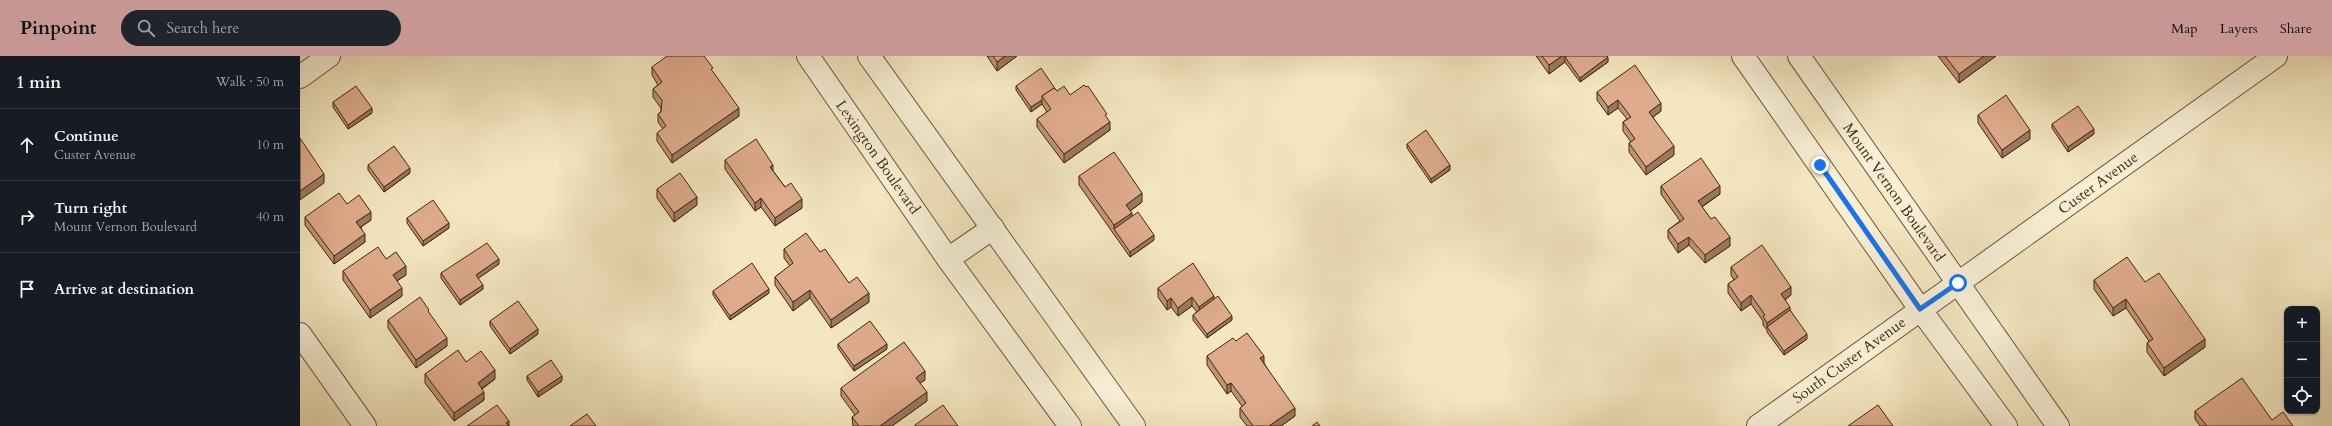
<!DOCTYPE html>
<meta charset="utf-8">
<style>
:root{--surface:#171b24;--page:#20242c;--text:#f1f3f6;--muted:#9ea1a6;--line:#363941;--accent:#c59692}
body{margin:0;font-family:Cardo,serif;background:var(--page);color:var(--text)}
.controls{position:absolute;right:12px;bottom:12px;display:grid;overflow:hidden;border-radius:8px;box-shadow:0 1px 3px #0004}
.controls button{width:36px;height:36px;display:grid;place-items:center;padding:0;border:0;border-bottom:1px solid var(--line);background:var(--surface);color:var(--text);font:20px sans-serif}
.stop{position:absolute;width:12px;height:12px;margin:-9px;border:3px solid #1a73e8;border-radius:50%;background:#fff}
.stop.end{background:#1a73e8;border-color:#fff;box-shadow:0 1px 4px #0008}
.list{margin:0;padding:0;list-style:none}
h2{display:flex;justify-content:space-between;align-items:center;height:52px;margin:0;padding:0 16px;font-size:17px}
h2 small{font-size:13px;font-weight:400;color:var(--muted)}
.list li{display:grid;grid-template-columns:26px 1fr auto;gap:12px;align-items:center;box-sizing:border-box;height:72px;padding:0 16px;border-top:1px solid var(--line)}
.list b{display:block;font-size:15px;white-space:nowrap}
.list p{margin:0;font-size:13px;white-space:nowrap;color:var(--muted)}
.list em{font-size:13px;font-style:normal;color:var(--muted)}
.icon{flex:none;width:22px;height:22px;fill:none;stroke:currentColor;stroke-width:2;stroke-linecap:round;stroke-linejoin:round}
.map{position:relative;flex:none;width:2032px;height:370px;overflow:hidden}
header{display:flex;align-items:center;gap:24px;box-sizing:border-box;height:56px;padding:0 20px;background:var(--accent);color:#111}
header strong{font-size:19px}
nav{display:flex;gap:22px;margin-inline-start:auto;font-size:14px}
.search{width:280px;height:36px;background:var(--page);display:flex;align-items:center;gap:10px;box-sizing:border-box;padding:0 14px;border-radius:22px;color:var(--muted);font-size:15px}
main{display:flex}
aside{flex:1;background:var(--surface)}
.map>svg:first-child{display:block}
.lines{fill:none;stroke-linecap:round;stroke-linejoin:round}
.street-casing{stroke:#70563b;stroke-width:24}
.street{stroke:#f7efd6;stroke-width:22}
.wall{fill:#bf9378;stroke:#44260f}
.shaded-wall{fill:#9b7862;stroke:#44260f}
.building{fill:#deab8c;stroke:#44260f}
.route{stroke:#1a73e8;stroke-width:5}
.labels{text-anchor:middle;stroke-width:3;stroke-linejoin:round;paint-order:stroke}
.street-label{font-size:15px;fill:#44260f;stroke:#f7efd6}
</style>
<header>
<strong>Pinpoint</strong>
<div class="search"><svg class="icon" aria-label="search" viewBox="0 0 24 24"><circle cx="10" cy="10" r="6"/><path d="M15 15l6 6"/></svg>Search here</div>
<nav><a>Map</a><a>Layers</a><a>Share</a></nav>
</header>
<main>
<aside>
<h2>1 min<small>Walk · 50 m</small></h2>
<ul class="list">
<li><svg class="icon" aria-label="ahead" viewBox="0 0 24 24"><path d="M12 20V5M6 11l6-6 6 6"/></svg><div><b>Continue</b><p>Custer Avenue</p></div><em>10 m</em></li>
<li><svg class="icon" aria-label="right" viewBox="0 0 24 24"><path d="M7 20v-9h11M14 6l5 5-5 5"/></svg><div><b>Turn right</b><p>Mount Vernon Boulevard</p></div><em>40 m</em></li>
<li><svg class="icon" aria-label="arrive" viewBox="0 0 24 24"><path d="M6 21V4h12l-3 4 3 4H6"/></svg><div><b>Arrive at destination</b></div></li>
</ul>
</aside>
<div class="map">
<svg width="2032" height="370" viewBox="0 0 2032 370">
<rect width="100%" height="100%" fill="#f3e6c0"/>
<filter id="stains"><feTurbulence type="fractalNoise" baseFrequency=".005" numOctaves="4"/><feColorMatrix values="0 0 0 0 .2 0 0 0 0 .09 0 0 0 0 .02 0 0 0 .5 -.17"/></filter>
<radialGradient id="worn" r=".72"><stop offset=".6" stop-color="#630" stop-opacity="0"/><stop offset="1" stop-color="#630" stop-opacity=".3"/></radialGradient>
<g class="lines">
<g class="street-casing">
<g id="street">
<polyline points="508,0 648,203 770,370"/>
<polyline points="569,0 834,370"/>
<polyline points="1443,0 1620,253 1706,370"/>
<polyline points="1499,0 1758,370"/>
<polyline points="0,21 29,0"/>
<polyline points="648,203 693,172"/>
<polyline points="0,278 65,370"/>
<polyline points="1458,370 1976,0"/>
</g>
</g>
<use href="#street" class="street"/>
</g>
<g class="wall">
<polygon points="687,0 717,0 697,15"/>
<polygon points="1236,0 1307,0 1308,6 1280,26 1265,6 1249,18"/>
<polygon points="1638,0 1696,0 1659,27"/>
<polygon points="352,11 413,16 439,60 372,107 357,85 357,77 363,73 358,66 358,58 361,56 361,52 353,41 353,33 358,29 352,19"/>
<polygon points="716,30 757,35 770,39 807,62 810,74 764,107 737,71 737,63 747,56 742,48 731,56 716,34"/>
<polygon points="1297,36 1361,55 1353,61 1374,99 1346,119 1329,96 1329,87 1331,86 1323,75 1323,66 1327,63 1318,52 1308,59 1297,44"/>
<polygon points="33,46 72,57 48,73 33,51"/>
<polygon points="1678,59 1730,83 1702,102 1678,67"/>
<polygon points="1752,68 1794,78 1768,96 1752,72"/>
<polygon points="1107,88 1150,114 1131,127 1107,92"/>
<polygon points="425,104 473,115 485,131 502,152 475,170 461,151 455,155 425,113"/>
<polygon points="68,109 110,117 84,136 68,114"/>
<polygon points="779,120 842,146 830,155 832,160 854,184 830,201 779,129"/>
<polygon points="1361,130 1420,138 1402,151 1430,190 1405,207 1389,189 1378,197 1368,182 1368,174 1380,165 1361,138"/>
<polygon points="357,133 397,149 374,166 357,142"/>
<polygon points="47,148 71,164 61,171 65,186 34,208 5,169 5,161"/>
<polygon points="107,162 149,172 123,190 107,167"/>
<polygon points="484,193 520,196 549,227 569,246 531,272 510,242 493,255 475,229 475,221 490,210 484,202"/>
<polygon points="86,203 106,219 97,225 102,240 70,262 43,224 43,215"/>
<polygon points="199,208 178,222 183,233 160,249 141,222 141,217"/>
<polygon points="1431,211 1491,239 1485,244 1490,254 1507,283 1484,299 1467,276 1467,274 1463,269 1463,265 1451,248 1441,255 1428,237 1428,228 1434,224 1431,219"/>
<polygon points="1794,224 1845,226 1905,291 1864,320 1847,296 1847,287 1849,285 1826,252 1813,260 1794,233"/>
<polygon points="858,232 914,244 932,264 907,282 893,264 893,259 897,256 892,250 878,260 871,251 867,254 858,241"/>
<polygon points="413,235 469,237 430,264 413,239"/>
<polygon points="129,257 147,290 116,312 88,272 88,264"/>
<polygon points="190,265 238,278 210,298 190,270"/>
<polygon points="936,285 964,307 995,360 981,370 947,370 940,361 940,352 942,350 931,335 927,338 907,309 907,300"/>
<polygon points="538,288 587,293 554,315 538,292"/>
<polygon points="166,306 195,323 182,333 184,344 154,365 125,327 125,318"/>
<polygon points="227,320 262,325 238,341 227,324"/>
<polygon points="625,324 620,327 627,345 592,370 553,370 552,361 555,359 541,340 541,332"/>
<polygon points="1895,355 1972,364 1993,370 1900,370 1895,363"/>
</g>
<g class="shaded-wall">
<polygon points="705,0 717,0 697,15 697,6"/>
<polygon points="1262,0 1273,0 1265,1 1265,6 1249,18 1249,9"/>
<polygon points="1684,0 1696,0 1659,27 1659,18"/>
<polygon points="1308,1 1308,6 1280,26 1280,22"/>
<polygon points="742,44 742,48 731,56 731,51"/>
<polygon points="1318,44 1318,52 1308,59 1308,51"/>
<polygon points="1361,47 1361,55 1349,64 1349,56"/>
<polygon points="72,52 72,57 48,73 48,69"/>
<polygon points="439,52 439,60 372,107 372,99"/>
<polygon points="810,66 810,74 764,107 764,98"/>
<polygon points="1794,73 1794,78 1768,96 1768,91"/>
<polygon points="1730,74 1730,83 1702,102 1702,94"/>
<polygon points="1374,90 1374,99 1346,119 1346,111"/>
<polygon points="473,109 473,117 470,111"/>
<polygon points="1150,109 1150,114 1131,127 1131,123"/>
<polygon points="110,112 110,117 84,136 84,131"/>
<polygon points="24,118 24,127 0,144 0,135"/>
<polygon points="1420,130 1420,138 1398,153 1398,145"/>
<polygon points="842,137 842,146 826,158 826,149"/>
<polygon points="397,141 397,149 374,166 374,157"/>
<polygon points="461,142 461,151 455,155 455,147"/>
<polygon points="502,143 502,152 475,170 475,162"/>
<polygon points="71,156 71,164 56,174 56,166"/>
<polygon points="832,157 832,165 814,173 814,169"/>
<polygon points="149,167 149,172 123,190 123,185"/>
<polygon points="65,178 65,186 34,208 34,200"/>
<polygon points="854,179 854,184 830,201 830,196"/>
<polygon points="1389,181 1389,189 1378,197 1378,188"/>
<polygon points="1430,181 1430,190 1405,207 1405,199"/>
<polygon points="199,203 199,208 176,224 176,219"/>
<polygon points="106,210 106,219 93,227 93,219"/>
<polygon points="183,229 183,233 160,249 160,244"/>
<polygon points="1491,231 1491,239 1481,246 1481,238"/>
<polygon points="102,232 102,240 70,262 70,254"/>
<polygon points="469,233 469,237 430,264 430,260"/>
<polygon points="510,234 510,242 493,255 493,246"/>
<polygon points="569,237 569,246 531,272 531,264"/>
<polygon points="1451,239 1451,248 1441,255 1441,247"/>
<polygon points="914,240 914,249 899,259 899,251"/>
<polygon points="892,241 892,250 878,260 878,252"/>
<polygon points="871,242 871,251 867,254 867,245"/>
<polygon points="1826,243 1826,252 1813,260 1813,252"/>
<polygon points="1490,251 1490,259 1467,272 1467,267"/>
<polygon points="932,260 932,264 907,282 907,278"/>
<polygon points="238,273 238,278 210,298 210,293"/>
<polygon points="1507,278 1507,283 1484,299 1484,295"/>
<polygon points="147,282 147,290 116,312 116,304"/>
<polygon points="1905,283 1905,291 1864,320 1864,312"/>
<polygon points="587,288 587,293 554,315 554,310"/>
<polygon points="964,300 964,308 960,302"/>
<polygon points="195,314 195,323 178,335 178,327"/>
<polygon points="625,315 625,324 616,330 616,322"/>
<polygon points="262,320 262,325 238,341 238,336"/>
<polygon points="931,327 931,335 927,338 927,329"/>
<polygon points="184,336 184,344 154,365 154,357"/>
<polygon points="627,336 627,345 592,370 580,370"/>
<polygon points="995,352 995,360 981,370 969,370"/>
<polygon points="209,365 209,370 206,367"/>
</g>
<g class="building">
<polygon points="367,0 404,0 413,12 411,13 439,52 372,99 357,77 366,70 358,58 361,56 362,44 353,33 362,26 352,11"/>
<polygon points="693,0 705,0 697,6"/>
<polygon points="1242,0 1262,0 1249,9"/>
<polygon points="1267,0 1307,0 1308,1 1280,22 1265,1"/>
<polygon points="1645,0 1684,0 1659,18"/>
<polygon points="1335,9 1361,47 1349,56 1374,90 1346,111 1329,87 1335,83 1323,66 1331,61 1318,44 1308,51 1297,36"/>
<polygon points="741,12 756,34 754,32 742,40 742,44 731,51 716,30"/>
<polygon points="784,29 786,31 788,30 807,58 805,59 810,66 764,98 737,63 751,53 742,40 754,32 757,35 764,30 770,39"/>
<polygon points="56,30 72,52 48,69 33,46"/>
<polygon points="1706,39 1730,74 1702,94 1678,59"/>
<polygon points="1778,50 1794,73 1768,91 1752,68"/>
<polygon points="1126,74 1150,109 1131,123 1107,88"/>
<polygon points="0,82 24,118 0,135"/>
<polygon points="456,83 473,109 470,111 485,131 491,127 502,143 475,162 461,142 455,147 425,104"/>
<polygon points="94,90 110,112 84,131 68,109"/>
<polygon points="814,96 842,137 826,149 832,157 814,169 779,120"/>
<polygon points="1401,102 1420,130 1398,145 1411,163 1415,161 1430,181 1405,199 1389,181 1378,188 1368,174 1384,163 1361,130"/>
<polygon points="380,117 397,141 374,157 357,133"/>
<polygon points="39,137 47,148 59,139 71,156 56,166 65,178 34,200 5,161"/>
<polygon points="133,144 149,167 123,185 107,162"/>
<polygon points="838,156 854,179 830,196 814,173"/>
<polygon points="506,177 520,196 525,193 549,227 557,221 569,237 531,264 510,234 493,246 475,221 493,207 484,193"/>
<polygon points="187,187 199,203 176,219 183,229 160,244 141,217"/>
<polygon points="1462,189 1491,231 1481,238 1490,251 1467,267 1463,260 1465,259 1451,239 1441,247 1428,228 1438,221 1431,211"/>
<polygon points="78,191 86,203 96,196 106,210 93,219 102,232 70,254 43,215"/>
<polygon points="1827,201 1845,226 1859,217 1905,283 1864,312 1847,287 1853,283 1826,243 1813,252 1794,224"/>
<polygon points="452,207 469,233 430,260 413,235"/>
<polygon points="893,207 914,240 899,251 892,241 878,252 871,242 867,245 858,232"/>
<polygon points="918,240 932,260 907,278 893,259"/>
<polygon points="120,241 129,254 128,255 147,282 116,304 88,264"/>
<polygon points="218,245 238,273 210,293 190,265"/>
<polygon points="1490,254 1507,278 1484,295 1467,271"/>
<polygon points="570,265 587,288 554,310 538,288"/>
<polygon points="947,277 964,300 960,302 995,352 969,370 953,370 940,352 946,347 931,327 927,329 907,300 933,282 936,285"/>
<polygon points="604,286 625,315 616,322 627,336 580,370 559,370 552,361 559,356 541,332"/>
<polygon points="158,294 166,306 181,295 195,314 178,327 184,336 154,357 125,318"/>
<polygon points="251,304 262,320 238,336 227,320"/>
<polygon points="1942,322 1972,364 1983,356 1993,370 1907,370 1895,355"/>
<polygon points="197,349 209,365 206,367 209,370 167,370"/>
<polygon points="643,349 658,370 615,370 615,369"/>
<polygon points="1578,349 1593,370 1548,370"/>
<polygon points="287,358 296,370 270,370"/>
<polygon points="1017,366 1020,370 1012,370"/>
</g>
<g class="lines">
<polyline class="route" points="1520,109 1620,253 1658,227"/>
</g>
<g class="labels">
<g class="street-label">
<text transform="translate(578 101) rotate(55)" y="5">Lexington Boulevard</text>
<text transform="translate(1798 127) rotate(-36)" y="5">Custer Avenue</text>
<text transform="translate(1594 136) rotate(55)" y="5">Mount Vernon Boulevard</text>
<text transform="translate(1549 304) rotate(-36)" y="5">South Custer Avenue</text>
</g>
</g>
<rect width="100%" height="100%" filter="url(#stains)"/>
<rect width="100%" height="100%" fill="url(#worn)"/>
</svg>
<div class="controls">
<button>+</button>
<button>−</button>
<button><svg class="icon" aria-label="locate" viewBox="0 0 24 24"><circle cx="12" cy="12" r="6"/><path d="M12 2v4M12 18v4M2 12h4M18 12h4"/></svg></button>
</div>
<div class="stop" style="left:1658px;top:227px"></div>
<div class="stop end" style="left:1520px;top:109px"></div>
</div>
</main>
